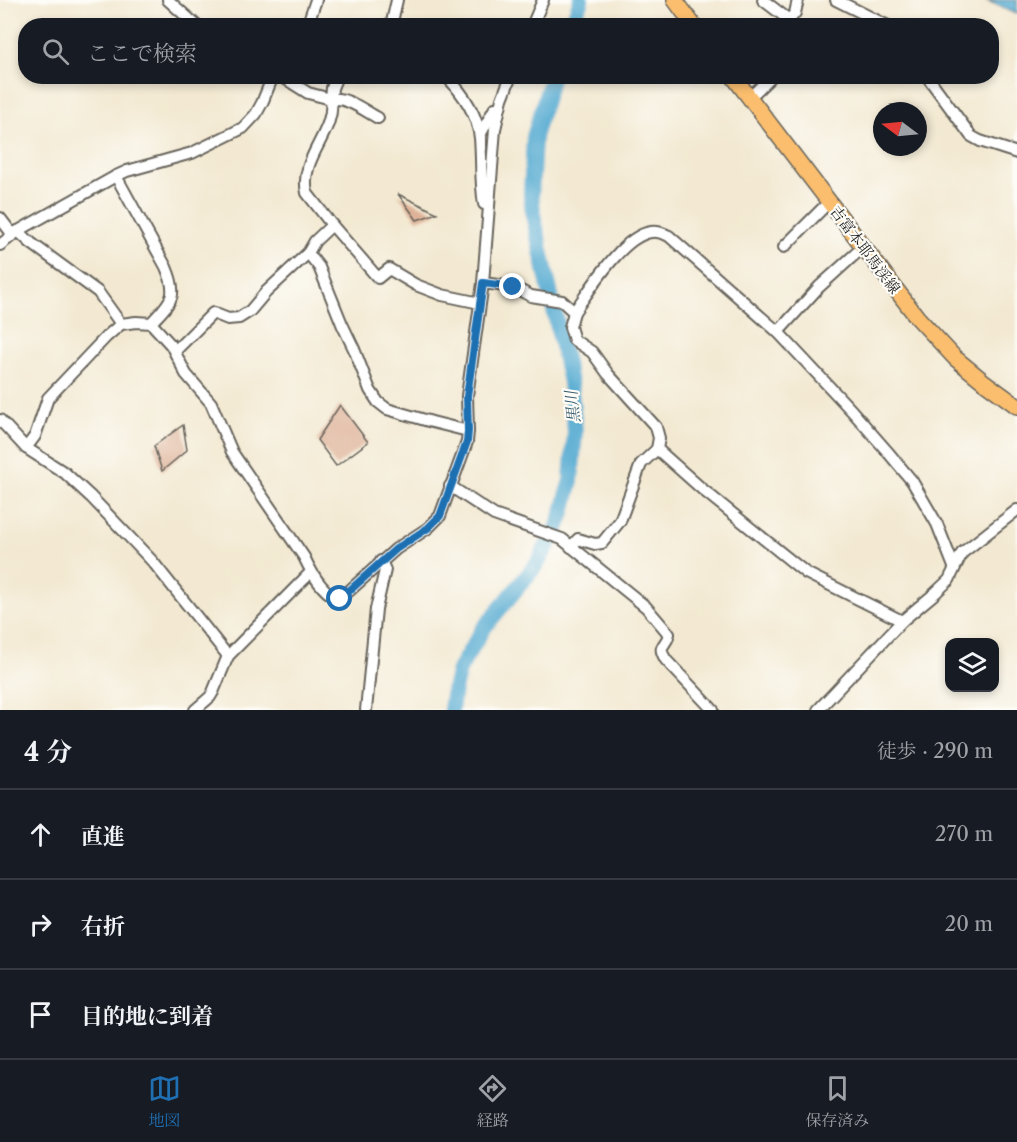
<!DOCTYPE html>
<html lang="ja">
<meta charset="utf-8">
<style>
:root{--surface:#171b24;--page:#242831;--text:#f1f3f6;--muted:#9ea1a6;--line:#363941;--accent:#1f6fb2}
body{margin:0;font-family:"Libre Caslon Text","Noto Serif JP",serif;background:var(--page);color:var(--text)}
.controls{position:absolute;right:18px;bottom:18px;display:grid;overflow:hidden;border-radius:12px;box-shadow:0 3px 9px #0003}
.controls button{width:54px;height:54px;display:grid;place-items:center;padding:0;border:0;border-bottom:2px solid var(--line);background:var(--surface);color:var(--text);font:30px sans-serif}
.compass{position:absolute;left:873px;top:102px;width:54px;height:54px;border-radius:50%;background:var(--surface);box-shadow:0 3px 9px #0003;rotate:286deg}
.stop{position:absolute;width:18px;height:18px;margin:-14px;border:4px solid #1f6fb2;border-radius:50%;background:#fff}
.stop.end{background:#1f6fb2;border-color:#fff;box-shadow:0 2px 6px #0008}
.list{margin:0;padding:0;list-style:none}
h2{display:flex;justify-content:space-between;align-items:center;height:78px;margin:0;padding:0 24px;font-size:26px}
h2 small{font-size:20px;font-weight:400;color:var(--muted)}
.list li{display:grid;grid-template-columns:39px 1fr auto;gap:18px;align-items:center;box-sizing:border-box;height:90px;padding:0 24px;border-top:2px solid var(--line)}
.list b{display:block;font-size:22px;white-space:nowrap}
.list em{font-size:20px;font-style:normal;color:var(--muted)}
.icon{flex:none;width:33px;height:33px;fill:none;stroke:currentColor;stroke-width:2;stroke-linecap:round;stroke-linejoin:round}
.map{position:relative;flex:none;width:1017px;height:710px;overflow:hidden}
.search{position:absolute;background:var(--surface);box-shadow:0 3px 9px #0003;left:18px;right:18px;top:18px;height:66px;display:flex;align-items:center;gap:15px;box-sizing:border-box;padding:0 21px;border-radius:24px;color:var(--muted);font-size:22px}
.sheet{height:348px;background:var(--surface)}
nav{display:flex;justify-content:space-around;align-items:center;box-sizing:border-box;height:84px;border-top:2px solid var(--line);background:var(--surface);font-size:16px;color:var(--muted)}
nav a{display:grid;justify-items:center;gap:3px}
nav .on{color:var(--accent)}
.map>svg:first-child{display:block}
.water{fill:#55aad1;stroke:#386376;stroke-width:1.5}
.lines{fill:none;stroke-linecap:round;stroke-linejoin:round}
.river{stroke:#55aad1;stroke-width:16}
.building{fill:#deb298}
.minor-casing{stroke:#67645c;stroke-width:14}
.primary-casing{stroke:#67645c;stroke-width:18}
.minor{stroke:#fff;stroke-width:10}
.primary{stroke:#fabe6e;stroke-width:15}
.route{stroke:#1f6fb2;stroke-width:8}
.labels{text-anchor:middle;stroke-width:4.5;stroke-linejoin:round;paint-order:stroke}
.street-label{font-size:15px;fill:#1c1c1c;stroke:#fdfcf7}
.water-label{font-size:16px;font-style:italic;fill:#365c6d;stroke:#fdfcf7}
</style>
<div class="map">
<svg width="1017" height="710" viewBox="0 0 1017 710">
<rect width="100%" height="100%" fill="#fdfcf7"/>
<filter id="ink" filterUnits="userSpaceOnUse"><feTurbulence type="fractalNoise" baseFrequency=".0167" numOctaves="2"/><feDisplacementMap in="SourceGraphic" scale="12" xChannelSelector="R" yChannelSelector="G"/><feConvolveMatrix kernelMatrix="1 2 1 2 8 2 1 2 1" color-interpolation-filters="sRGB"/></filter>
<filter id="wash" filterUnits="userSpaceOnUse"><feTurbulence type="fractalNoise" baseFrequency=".008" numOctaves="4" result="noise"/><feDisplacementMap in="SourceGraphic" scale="24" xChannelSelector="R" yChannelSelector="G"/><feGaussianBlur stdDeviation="1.35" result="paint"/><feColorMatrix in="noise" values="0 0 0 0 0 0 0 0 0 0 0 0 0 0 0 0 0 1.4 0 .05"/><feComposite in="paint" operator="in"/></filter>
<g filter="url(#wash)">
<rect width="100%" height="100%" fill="#f3e9d2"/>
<polygon class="water" points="986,0 1017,0 1017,14"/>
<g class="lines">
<g class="river">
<polyline points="571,26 581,0"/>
<polyline points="451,710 454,689 459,670 465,659 483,629 537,564 557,529 563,512 571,480 575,431 570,382 534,219 531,195 534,137 552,76"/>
</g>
</g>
<g id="blocks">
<g class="building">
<polygon points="398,194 437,213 417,220"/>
<polygon points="340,405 368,442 336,466 317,440"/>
<polygon points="183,425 187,450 162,471 154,446"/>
</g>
</g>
</g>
<g filter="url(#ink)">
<use href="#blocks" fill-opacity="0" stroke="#67645c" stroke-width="1.5"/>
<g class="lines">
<g class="minor-casing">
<g id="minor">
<polyline points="168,0 197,26"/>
<polyline points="397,0 392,22 397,26"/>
<polyline points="763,0 789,20 787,26"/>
<polyline points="836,0 888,26"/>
<polyline points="789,20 795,13 798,0"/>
<polyline points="307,26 316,0"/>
<polyline points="532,26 543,0"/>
<path d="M281 76 308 93 331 99C336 133 299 157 307 193L332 225 378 278 389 269 416 285 442 295 480 303"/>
<path d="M337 76 332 88 331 99C348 97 363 110 378 118"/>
<path d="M446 76C463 93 477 113 480 138 482 160 480 182 484 204"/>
<polyline points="927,76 971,136 980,141 1017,153"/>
<polyline points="749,98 772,76"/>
<polyline points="480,135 495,108 499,109"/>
<path d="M116 176 166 267C179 297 171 301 151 323L171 345 186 374 211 403 232 452 304 557C311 572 324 595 340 599L396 549 428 528 440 516 467 442 468 431 467 396 483 283 495 129 502 99 511 76"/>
<polyline points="0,218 13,235"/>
<polyline points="18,231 31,243 98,292 121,324 136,322 151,323"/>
<polyline points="0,245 18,231 116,176 127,171 192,153 243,128 256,114 262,103 273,76"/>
<polyline points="784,247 829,202"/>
<polyline points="308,253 319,267 342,324 354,349 370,390 378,402 387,409 432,422 468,431"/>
<polyline points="483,283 513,287 531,296 562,301 574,312 570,327 574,340 592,352 608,374 656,427 659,438 657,449 702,489 806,573 902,621"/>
<path d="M574 312C590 290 622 236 651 232 657 231 663 233 669 236L778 332 852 411 887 451 912 481 937 524 954 567"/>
<polyline points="778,332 819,287 863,247"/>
<polyline points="175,351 213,313 228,319 239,318 250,311 266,292 308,253 315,241 332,225"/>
<polyline points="0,420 26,448 65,473 91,497 136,544 153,562 228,656"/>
<polyline points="26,448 35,436 48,398 106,337 121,324"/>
<path d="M450 486 494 515 562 539 646 607 669 634C666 648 656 644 666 660L713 710"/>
<polyline points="571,547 578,539 595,544 602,543 620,521 641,464 657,449"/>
<polyline points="195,710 210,697 213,692 228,656 311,572"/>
<polyline points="366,710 376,609 385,570 381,561"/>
<polyline points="818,710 902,621 933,595 949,580 962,553 1017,510"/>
</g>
</g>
<g class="primary-casing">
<g id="primary">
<polyline points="675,0 694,26"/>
<polyline points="733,76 917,317 955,358 983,381 1017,406"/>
</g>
</g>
<use href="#minor" class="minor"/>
<use href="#primary" class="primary"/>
</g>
</g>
<g class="lines" filter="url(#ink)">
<polyline class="route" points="340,599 396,549 428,528 440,516 467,442 468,431 467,396 483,283 513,287"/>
</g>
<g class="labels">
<g class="street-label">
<text transform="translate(865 250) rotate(53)" y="5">吉富本耶馬渓線</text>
</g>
<g class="water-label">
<text transform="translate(572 407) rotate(-96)" y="6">黒川</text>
</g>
</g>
</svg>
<div class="controls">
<button><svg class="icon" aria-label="layers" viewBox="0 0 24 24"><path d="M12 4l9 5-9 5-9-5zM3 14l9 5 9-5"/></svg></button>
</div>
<svg class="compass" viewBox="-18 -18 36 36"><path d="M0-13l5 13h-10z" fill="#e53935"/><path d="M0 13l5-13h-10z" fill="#9ea1a6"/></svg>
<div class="stop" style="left:340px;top:599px"></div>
<div class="stop end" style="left:513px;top:287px"></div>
<div class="search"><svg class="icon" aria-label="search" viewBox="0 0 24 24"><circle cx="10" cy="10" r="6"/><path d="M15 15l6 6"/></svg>ここで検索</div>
</div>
<section class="sheet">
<h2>4 分<small>徒歩 · 290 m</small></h2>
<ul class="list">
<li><svg class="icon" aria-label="ahead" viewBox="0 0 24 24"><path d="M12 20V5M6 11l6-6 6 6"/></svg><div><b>直進</b></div><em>270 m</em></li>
<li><svg class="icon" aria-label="right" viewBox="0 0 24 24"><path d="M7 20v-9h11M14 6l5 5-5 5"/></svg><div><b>右折</b></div><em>20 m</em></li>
<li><svg class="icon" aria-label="arrive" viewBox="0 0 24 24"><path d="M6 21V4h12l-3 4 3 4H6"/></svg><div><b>目的地に到着</b></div></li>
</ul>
</section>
<nav>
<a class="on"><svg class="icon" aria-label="map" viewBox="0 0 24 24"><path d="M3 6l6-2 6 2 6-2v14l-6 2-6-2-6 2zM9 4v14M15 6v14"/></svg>地図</a>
<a><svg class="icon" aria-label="directions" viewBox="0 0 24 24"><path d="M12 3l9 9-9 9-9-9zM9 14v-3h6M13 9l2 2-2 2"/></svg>経路</a>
<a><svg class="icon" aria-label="saved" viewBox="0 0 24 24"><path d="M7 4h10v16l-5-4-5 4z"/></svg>保存済み</a>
</nav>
